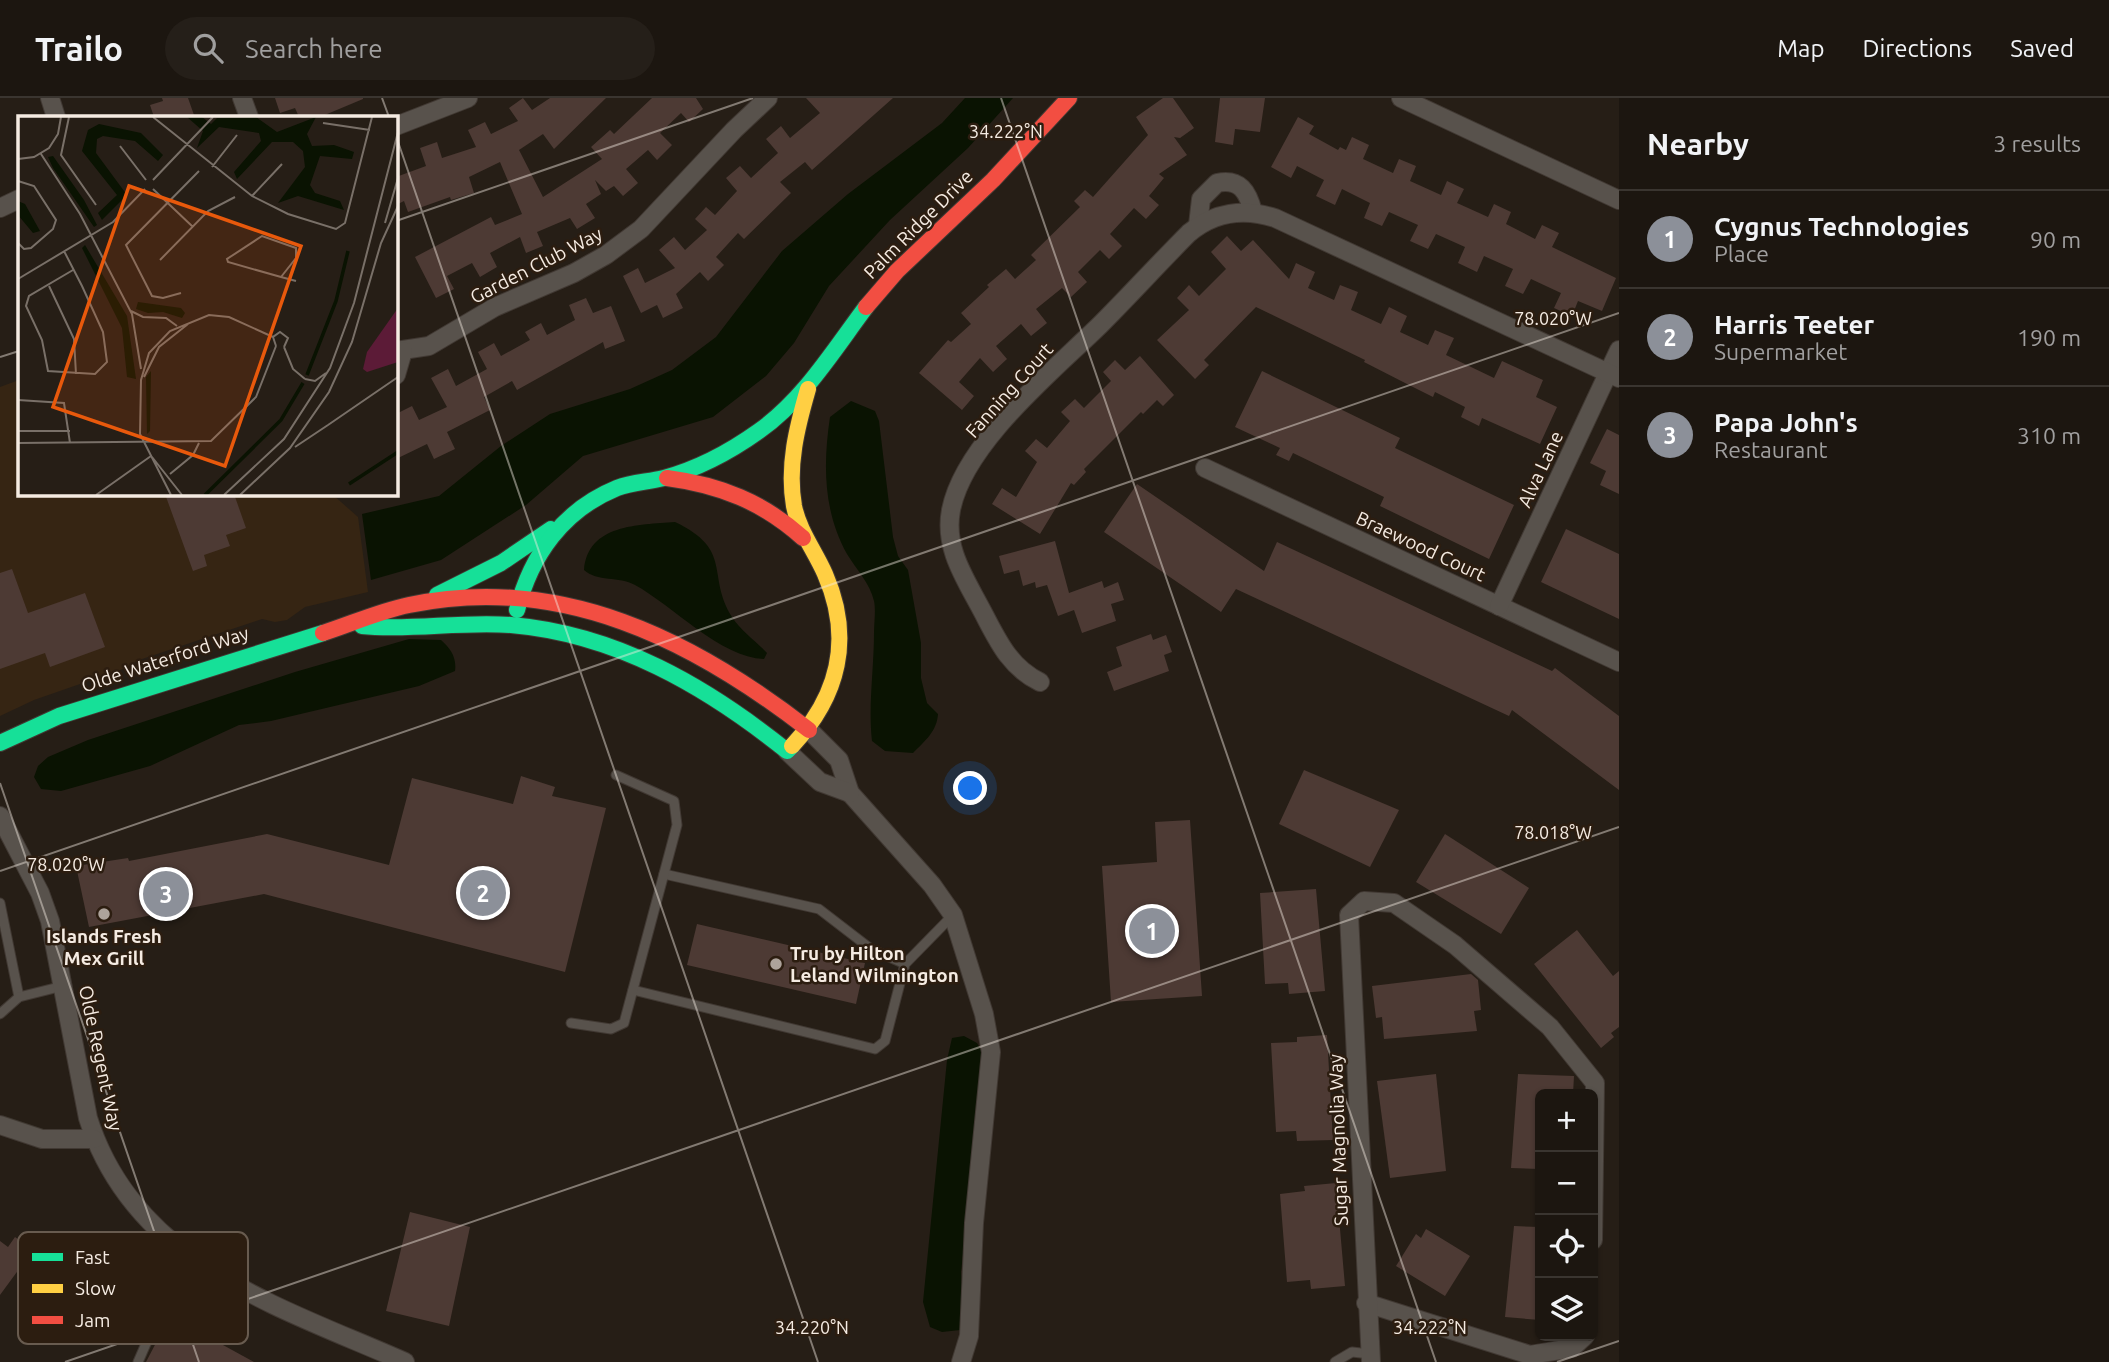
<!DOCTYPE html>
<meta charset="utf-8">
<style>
:root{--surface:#1c1610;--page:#251f19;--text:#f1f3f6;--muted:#a09f9f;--line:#3a3530;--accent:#8c9099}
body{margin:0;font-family:Ubuntu,sans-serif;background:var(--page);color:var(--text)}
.controls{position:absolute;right:21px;bottom:21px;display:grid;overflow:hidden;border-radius:10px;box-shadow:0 2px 5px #0004}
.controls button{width:63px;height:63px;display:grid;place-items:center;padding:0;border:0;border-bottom:2px solid var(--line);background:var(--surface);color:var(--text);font:35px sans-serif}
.you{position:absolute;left:971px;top:691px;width:24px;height:24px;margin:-18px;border:5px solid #fff;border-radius:50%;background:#1a73e8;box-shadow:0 0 0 10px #1a73e833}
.badge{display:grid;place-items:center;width:46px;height:46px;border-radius:50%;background:var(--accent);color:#fff;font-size:23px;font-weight:700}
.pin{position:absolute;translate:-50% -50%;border:4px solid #fff;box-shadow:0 2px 7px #0006}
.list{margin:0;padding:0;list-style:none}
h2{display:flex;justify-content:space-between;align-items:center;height:91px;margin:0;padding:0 28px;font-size:30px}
h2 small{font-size:23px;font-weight:400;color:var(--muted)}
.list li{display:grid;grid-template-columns:46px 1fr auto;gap:21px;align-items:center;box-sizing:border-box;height:98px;padding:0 28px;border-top:2px solid var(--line)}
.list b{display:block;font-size:26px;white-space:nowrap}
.list p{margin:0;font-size:23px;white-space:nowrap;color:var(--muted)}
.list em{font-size:23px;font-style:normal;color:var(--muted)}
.icon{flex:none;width:38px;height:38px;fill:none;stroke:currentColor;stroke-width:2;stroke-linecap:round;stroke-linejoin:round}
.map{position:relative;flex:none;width:1619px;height:1264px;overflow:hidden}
header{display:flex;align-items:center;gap:42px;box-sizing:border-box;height:98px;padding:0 35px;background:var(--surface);border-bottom:2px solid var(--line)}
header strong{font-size:33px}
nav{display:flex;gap:38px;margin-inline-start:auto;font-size:24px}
.search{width:490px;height:63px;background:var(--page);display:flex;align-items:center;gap:18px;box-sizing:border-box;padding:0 24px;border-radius:38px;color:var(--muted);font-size:26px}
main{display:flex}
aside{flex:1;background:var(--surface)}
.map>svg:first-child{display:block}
.built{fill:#362513}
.water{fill:#0a1302}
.building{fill:#4d3a34}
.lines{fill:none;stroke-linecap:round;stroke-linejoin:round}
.lane-casing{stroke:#413933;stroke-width:11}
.street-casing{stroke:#413933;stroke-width:20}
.fast-casing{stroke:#413933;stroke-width:18}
.slow-casing{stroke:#413933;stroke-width:18}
.jam-casing{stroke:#413933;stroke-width:18}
.lane{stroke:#58524c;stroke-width:9}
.street{stroke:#58524c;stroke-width:18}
.fast{stroke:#16e098;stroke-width:16}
.slow{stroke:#ffcf43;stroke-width:16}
.jam{stroke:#f24e42;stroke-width:16}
.ticks{fill:none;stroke:#f5ebe2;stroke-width:2;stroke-opacity:0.45}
.poi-dot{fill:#ada39b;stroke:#2c1d10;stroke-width:2.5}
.labels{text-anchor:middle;stroke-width:5;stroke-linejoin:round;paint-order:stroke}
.street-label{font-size:19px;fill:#f5ebe2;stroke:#2c1d10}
.poi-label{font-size:19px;font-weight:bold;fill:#f5ebe2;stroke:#2c1d10}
.inset-river{fill:none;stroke:#0a1302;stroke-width:3.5}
.inset-road{fill:none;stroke:#797068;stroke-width:2}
.view{fill:#e8590c;fill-opacity:0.15;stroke:#e8590c;stroke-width:3.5}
.inset-edge{fill:none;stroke:#f5ebe2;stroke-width:3.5}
.key{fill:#2c1d10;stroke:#685b4f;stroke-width:2}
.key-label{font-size:19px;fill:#f5ebe2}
.ticks-label{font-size:18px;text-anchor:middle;fill:#f5ebe2;stroke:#2c1d10;stroke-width:5;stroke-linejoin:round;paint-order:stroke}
</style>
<header>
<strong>Trailo</strong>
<div class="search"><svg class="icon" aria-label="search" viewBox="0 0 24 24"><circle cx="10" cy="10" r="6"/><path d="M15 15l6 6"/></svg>Search here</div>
<nav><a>Map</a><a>Directions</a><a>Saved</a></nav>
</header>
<main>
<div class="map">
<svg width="1619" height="1264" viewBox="0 0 1619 1264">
<rect width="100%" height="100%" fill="#261e16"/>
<polygon class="built" points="19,282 19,396 332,396 358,419 368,494 305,509 287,522 275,524 262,521 139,562 126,570 34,602 0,618 0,289"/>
<g class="water">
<polygon points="965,0 1013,0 968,50 890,122 829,188 794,245 766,278 713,319 583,358 526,407 441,462 371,482 362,416 439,398 501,348 550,316 630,291 672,272 716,239 782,153 848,96 942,25"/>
<path d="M851 303 875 313 879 323 893 439 898 458 908 472 921 545V580L927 605 938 616C937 633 925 643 913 655L885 653 872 643C868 608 874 571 874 535 874 525 876 512 874 503 870 485 856 471 847 456 823 413 823 366 830 319Z"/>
<path d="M675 424C734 452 706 477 732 519 741 533 756 543 767 555L764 561C721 560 672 507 635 487 619 478 597 484 584 472 588 426 638 427 675 424Z"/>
<path d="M409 541 441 542C450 550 457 559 455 573L419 588 271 623 239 627 150 668 61 693 41 691 34 679 38 668 48 659 88 642 295 574Z"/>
<polygon points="964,938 977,945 985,959 961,1174 965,1221 960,1232 942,1234 930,1229 923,1204 947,962 952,940"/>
</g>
<g class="building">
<polygon points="162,0 188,0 194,17 154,19 150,7 163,3"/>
<polygon points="275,0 363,0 363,1 320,19 299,19 295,10 280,15"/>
<polygon points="523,0 532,12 550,0 606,0 554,51 543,36 519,52 543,99 602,61 591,49 610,32 614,36 652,0 696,0 703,11 689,24 681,15 660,35 672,47 657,62 648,52 626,71 638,85 623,98 614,88 606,93 595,82 601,96 586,106 595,120 577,131 570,120 537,134 543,148 526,155 520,139 490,155 497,169 480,179 472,165 447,178 454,191 436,200 415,159 491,119 495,127 522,116 500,64 469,79 474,95 451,102 450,99 408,114 404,103 396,107 396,79 426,68 420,50 437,44 442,60 476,49 468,32 485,24 491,36 518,23 509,10"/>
<polygon points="806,0 893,0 812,72 805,64 780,84 791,95 744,141 738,135 716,159 724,167 708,183 700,174 676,196 683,210 663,220 657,207 641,215 623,178 638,170 645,185 675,170 659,152 674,139 685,152 707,132 695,121 706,109 715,117 737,93 726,80 740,68 751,80 778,55 766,41 781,28 790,40 820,15"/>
<polygon points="1163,0 1173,0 1194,30 1180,40 1174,39 1187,57 1159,76 1164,80 1149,98 1159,107 1146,121 1134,110 1110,136 1122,148 1109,161 1100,152 1078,174 1087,184 1071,199 1062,190 1036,211 1047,225 1031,238 1021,226 996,248 1007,261 993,274 980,260 959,284 974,298 962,312 919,275 948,242 951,244 971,226 961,215 989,189 987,187 1006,171 1015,181 1036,162 1031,157 1080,109 1074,103 1085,92 1093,99 1148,37 1136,19"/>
<polygon points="1220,0 1265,0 1260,34 1235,31 1233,47 1215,44"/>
<polygon points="1298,19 1314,28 1309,36 1338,52 1340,49 1346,52 1352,39 1369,47 1363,61 1393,75 1399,61 1416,68 1410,83 1441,97 1447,83 1464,91 1457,105 1488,119 1494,106 1511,114 1506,126 1535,141 1542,127 1559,135 1552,149 1616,180 1602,213 1578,203 1572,218 1554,210 1561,195 1531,181 1523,196 1505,188 1513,171 1484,158 1477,174 1458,165 1465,149 1436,136 1428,151 1410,143 1418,127 1389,114 1382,128 1364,120 1370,105 1342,91 1335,107 1316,98 1324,82 1297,68 1291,80 1271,69"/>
<polygon points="1227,138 1241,153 1253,142 1289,181 1296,165 1315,174 1308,190 1334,202 1340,187 1358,194 1351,212 1381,226 1389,209 1407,218 1400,234 1428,247 1435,232 1454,240 1446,257 1494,280 1502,263 1543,282 1536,299 1557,309 1540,346 1482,320 1479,328 1461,319 1465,309 1435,294 1433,299 1409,287 1364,264 1365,262 1256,209 1204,262 1209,267 1195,281 1157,242 1189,212 1177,200 1189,187 1199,198 1226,171 1211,154"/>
<polygon points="586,200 593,215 611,208 625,243 605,251 603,244 517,292 512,283 484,299 490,312 447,334 455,351 434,361 427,346 396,361 396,316 412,308 419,322 447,309 431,280 448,271 456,288 487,271 478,254 494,245 501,258 530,242 525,234 541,225 547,237 575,222 569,207"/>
<polygon points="1140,258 1174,297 1163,308 1157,302 1143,316 1141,314 1084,371 1086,374 1074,387 1071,385 1040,436 992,406 1002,390 1016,399 1037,364 1025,353 1036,341 1047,350 1070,323 1061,314 1075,301 1084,310 1111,283 1103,274 1115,262 1125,272"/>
<polygon points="1262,273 1400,340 1395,350 1514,407 1489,461 1380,408 1384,399 1293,355 1289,363 1276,357 1280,350 1235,329"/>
<polygon points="1607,331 1619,337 1619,396 1600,387 1606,373 1590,365"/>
<polygon points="1137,386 1264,473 1277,444 1552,573 1555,570 1619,618 1619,692 1512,612 1509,618 1236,491 1221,514 1104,434"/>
<polygon points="165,396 234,396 246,430 226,437 230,448 204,457 207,468 193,473"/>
<polygon points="1566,431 1619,456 1619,521 1541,484"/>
<polygon points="1055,443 1069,495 1102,483 1104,490 1118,484 1124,502 1111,506 1116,523 1082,535 1074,512 1058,518 1047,487 1036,490 1035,484 1023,488 1019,472 1004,476 999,458"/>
<polygon points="12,471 28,515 85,495 105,549 50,569 45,555 0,571 0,475"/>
<polygon points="1151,536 1153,542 1166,537 1172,554 1164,557 1169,573 1114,593 1107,574 1122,568 1116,549"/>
<polygon points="1304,672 1399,712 1370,769 1279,726"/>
<polygon points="521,678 555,689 552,698 606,710 565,874 264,796 89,829 76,768 128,760 129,763 267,736 389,767 412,680 513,706"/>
<polygon points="1190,722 1202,898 1111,904 1102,768 1157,764 1155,724"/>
<polygon points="1445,736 1529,790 1501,836 1416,784"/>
<polygon points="1316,791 1325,893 1289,896 1288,885 1265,886 1260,795"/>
<polygon points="697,826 865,865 856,906 687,867"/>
<polygon points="1577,832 1613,878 1619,873 1619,929 1611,935 1614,939 1601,950 1534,866"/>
<polygon points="1471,876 1478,882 1481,912 1474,913 1477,933 1384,941 1382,919 1376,920 1372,888"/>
<polygon points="1327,937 1333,1042 1297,1043 1296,1033 1276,1034 1271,945 1297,944 1297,939"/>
<polygon points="1436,976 1446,1073 1390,1080 1377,983"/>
<polygon points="1518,976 1574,978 1573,996 1540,996 1540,1071 1511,1070"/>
<polygon points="1336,1085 1345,1188 1311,1191 1310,1182 1287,1184 1280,1096 1305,1093 1304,1088"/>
<polygon points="410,1114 470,1129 449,1228 386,1213"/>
<polygon points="1514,1128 1540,1129 1540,1222 1505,1219"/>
<polygon points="1426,1131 1470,1158 1445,1198 1396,1168 1416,1136 1421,1140"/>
<polygon points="15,1139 33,1152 0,1197 0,1143 8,1149"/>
<polygon points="170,1218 254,1264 146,1264"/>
</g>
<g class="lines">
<g class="lane-casing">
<g id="lane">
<polyline points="664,776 819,811 871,851 905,866"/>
<polyline points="0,805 19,899"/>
<polyline points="633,892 875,951 885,943 905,866 953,817"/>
<polyline points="0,916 19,899 63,888"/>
<polyline points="571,925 611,931 624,925 677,727 674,703 616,677"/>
<polyline points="138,1264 159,1216 183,1204"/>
<polyline points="1335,1264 1352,1254 1370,1256"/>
</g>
</g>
<g class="street-casing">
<g id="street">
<polyline points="50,0 56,19"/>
<polyline points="242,0 249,19"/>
<polyline points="1401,0 1619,102"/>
<polyline points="396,28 468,0"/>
<polyline points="0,110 19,101"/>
<path d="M1198 127 1201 101 1217 85C1240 80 1248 94 1253 114"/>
<polyline points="396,253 429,248 495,209 574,175 606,157 641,131 734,32 768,0"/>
<polyline points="396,277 403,253"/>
<polyline points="1205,370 1619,564"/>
<polyline points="1499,508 1619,252"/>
<path d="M1040 584C1007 568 996 538 979 507 963 477 944 448 951 412 964 345 1053 273 1100 227 1130 197 1159 165 1189 135 1214 114 1244 110 1275 120L1619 280"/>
<polyline points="809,632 839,662 850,695 932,787 953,817 984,916 991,954 974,1125 969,1238 961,1264"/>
<polyline points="787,653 820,684 850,695"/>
<path d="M0 718 40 795 50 823 88 1020C134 1166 278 1208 405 1264"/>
<polyline points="0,1027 42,1041 94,1041"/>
<polyline points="1366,1205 1530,1257 1572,1250 1585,1238"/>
<polyline points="1371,1264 1349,817 1364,803 1394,805 1455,847 1550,929 1595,985 1593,1142"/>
</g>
</g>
<g class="fast-casing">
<g id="fast">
<polyline points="437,497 501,465 551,431"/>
<path d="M517 512C531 457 563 412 617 390 632 384 648 384 664 380 697 371 731 353 759 333 804 301 833 253 866 209"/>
<path d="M362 528C410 533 461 523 511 527 616 536 706 588 787 653L792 648"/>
<polyline points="0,645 59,618 323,535"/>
</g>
</g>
<g class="slow-casing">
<path id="slow" d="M792 648C839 598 853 540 825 476 815 453 799 433 794 408 787 368 797 329 808 291"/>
</g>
<g class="jam-casing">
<g id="jam">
<polyline points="866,209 897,173 993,82 1069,0"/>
<path d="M667 380C720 387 763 404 803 440"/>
<path d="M323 535C351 526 380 513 409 507 561 475 693 542 809 632"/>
</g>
</g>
<use href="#lane" class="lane"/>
<use href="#street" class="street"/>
<use href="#fast" class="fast"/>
<use href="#slow" class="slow"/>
<use href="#jam" class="jam"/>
</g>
<path class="ticks" d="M382 0 389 19M1001 0 1436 1264M396 38 818 1264M396 123 753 0M0 259 19 253M0 685 199 1264M0 773 1619 215M65 1264 1619 729M1557 1264 1619 1243"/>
<g class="poi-dot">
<circle cx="104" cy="816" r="7"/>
<circle cx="776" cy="866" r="7"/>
</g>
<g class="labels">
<g class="street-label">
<text transform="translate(918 126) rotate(-45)" y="7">Palm Ridge Drive</text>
<text transform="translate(536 167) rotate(-27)" y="7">Garden Club Way</text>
<text transform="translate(1009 292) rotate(-48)" y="7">Fanning Court</text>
<text transform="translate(1540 371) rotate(-65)" y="7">Alva Lane</text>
<text transform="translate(1421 448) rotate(25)" y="7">Braewood Court</text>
<text transform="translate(165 561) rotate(-18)" y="7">Olde Waterford Way</text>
<text transform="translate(101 960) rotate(78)" y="7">Olde Regent Way</text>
<text transform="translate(1338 1042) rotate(-92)" y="7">Sugar Magnolia Way</text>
</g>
<g class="poi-label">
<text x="104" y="845">Islands Fresh<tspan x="104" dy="22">Mex Grill</tspan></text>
<text x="790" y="862" text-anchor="start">Tru by Hilton<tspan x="790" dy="22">Leland Wilmington</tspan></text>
</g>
</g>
<g transform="translate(18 18)">
<rect width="380" height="380" fill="#261e16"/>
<path d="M380 192V246L349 256 345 253 349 236Z" fill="#5c1b37"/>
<path d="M169 1H184L193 8 199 2 238 1 259 16 298 1 289 18 294 30 316 29 336 36 334 43 302 40 292 69 297 77 322 85 326 94 280 80 260 87 287 51 285 35 275 26H254L219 63 216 56 243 25 241 17 201 11 179 32 185 15ZM81 8 123 17 145 39 140 45 117 25 85 20 79 23 78 37 109 79 84 104 80 97 99 79 64 35 70 14ZM35 40 66 84 79 109 76 111 35 52 30 41ZM0 85 7 88 22 115 15 117 0 99ZM67 129 109 200 118 263 109 261 104 212 64 132ZM120 186 163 192 167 197 164 202 145 196 130 197 118 193ZM133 255 132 315 129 318 128 261Z" fill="#0a1302"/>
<path class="inset-river" d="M289 259 318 185 330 135M331 368 380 336M187 379 263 304 285 267"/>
<path class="inset-road" d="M51 1 43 39 78 89M135 1 234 80 270 98 318 113 327 107 354 1M305 7 352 14M102 30 128 64M23 38 62 98 114 198 123 253M0 43 16 41 31 32 40 18 43 1M194 51 219 19M135 64 195 1M0 65 16 70 38 104 35 113 13 132 6 133 0 127M135 73 175 111M234 80 264 48M367 107 380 62M46 135 64 170 85 216 89 246 77 258 30 255 24 224 8 190 11 180 55 154M142 144 190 95 217 81M263 161 278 142V132L244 120 209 143 210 146 263 161 278 165M0 163 95 106 127 73M31 170 56 223 58 258M163 177 145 182 134 180 108 129 181 55M113 195 125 201 148 202 159 210M258 230 255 221 262 216 270 222 266 231M266 231 275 253 287 263M126 261 141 231 170 208M287 263 297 265 308 257M0 284 46 287 52 327M310 309 380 261M0 315H52M0 327 193 325 238 281 258 230M277 331 310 309M134 341 164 379M152 358 175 339 181 327M78 379 133 340M153 379 122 318 123 264 131 237 152 215 191 199 211 201 255 221M206 379 266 323 312 252 336 187 380 16M222 379 272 332 311 276 334 226 363 127 380 90"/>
<path class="view" d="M111 70 283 130 207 350 35 291Z"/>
<rect width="380" height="380" class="inset-edge"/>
</g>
<rect x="18" y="1134" width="230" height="112" rx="10" class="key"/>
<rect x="32" y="1155" width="31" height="8" fill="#16e098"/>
<rect x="32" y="1186" width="31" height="9" fill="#ffcf43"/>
<rect x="32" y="1218" width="31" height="8" fill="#f24e42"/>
<g class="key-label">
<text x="75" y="1166">Fast</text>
<text x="75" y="1197">Slow</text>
<text x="75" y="1229">Jam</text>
</g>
<g class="ticks-label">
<text x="1006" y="40">34.222°N</text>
<text x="1553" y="227">78.020°W</text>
<text x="1553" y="741">78.018°W</text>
<text x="66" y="773">78.020°W</text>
<text x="812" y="1236">34.220°N</text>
<text x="1430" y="1236">34.222°N</text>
</g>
</svg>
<div class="controls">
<button>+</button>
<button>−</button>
<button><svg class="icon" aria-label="locate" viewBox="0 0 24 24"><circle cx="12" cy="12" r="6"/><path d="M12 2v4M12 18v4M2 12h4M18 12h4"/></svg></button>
<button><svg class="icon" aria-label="layers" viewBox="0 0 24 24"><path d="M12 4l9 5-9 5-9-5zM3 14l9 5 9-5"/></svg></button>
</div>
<div class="you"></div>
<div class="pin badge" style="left:1152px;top:833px">1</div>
<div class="pin badge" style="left:483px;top:795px">2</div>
<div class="pin badge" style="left:166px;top:796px">3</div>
</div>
<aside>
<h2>Nearby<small>3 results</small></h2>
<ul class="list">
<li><span class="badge">1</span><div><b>Cygnus Technologies</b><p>Place</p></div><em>90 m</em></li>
<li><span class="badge">2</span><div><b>Harris Teeter</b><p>Supermarket</p></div><em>190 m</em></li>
<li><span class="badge">3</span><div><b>Papa John's</b><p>Restaurant</p></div><em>310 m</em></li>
</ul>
</aside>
</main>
